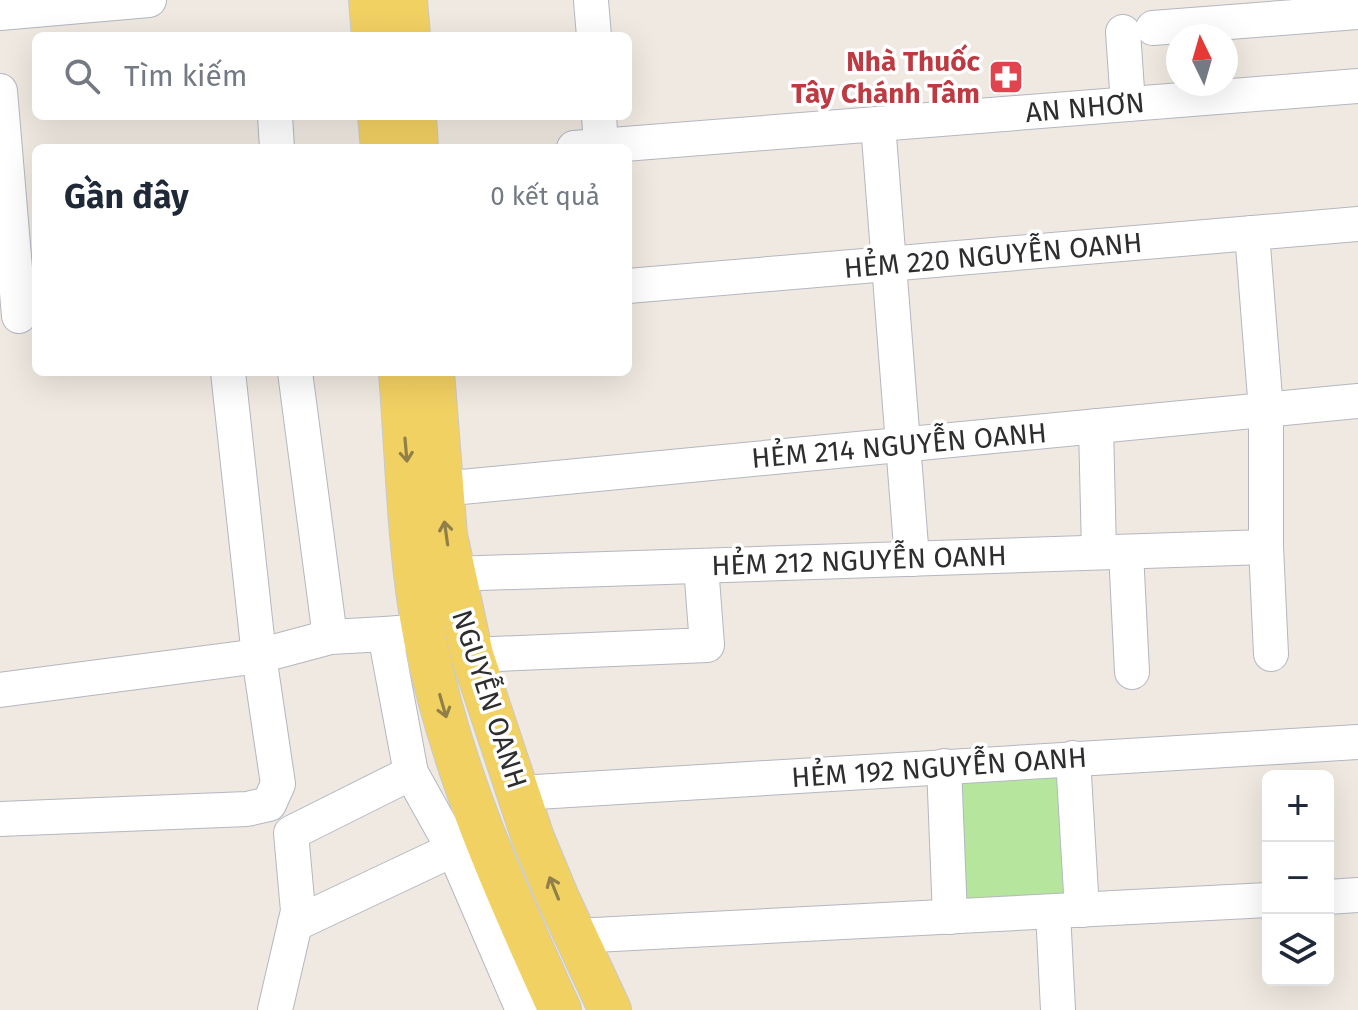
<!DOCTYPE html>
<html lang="vi">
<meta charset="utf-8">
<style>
:root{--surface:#fff;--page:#f2f2f3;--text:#1f2937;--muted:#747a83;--line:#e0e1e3}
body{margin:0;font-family:"Fira Sans",sans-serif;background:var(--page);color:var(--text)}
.controls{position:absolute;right:24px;bottom:24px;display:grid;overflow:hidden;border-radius:12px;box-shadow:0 8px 32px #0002}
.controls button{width:72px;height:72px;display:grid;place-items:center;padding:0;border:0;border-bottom:2px solid var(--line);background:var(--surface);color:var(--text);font:40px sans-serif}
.compass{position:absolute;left:1166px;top:24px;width:72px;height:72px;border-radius:50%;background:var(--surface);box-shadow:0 8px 32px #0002;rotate:355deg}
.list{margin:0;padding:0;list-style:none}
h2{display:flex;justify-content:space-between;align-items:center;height:104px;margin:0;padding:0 32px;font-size:34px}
h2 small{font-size:26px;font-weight:400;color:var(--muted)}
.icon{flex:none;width:44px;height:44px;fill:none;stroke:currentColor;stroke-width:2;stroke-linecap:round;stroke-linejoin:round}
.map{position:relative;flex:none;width:1358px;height:1010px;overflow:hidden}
.search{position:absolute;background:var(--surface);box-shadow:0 8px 32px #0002;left:32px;top:32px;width:600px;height:88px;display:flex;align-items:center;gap:20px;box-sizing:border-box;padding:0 28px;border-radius:12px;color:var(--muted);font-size:30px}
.panel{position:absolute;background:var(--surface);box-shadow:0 8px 32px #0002;left:32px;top:144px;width:600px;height:232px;border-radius:12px}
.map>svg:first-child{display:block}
.green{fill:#b6e59e}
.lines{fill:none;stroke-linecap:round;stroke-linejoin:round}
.minor-casing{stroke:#b4b7c1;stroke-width:36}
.major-casing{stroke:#c9c9c9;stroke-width:44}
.minor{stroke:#fff;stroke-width:34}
.major{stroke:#f2d163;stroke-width:42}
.oneway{stroke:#908048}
.labels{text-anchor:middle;stroke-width:7;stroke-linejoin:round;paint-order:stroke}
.health-label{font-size:28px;font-weight:bold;fill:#be3a42;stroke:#fff;text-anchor:end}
.street-label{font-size:28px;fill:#2e2e2e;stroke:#fff}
</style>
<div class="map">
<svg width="1358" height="1010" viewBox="0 0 1358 1010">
<rect width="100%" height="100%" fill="#efe9e1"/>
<polygon class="green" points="1068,766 1076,897 959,905 951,774"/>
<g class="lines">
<g class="minor-casing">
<g id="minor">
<polyline points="591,1 594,36"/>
<polyline points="0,13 149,0"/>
<polyline points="1153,28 1358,12"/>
<polyline points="1123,32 1128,104"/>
<polyline points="0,91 19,316"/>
<polyline points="275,116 277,148"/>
<polyline points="599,116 601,146"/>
<polyline points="878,124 912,559"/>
<polyline points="574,148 1358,86"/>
<polyline points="1252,233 1266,410 1266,547 1271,654"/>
<polyline points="628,286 1358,224"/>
<polyline points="295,372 330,637"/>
<polyline points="1096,426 1099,552"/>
<polyline points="441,489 1358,401"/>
<polyline points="1126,552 1132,672"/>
<polyline points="452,574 1266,547"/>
<polyline points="424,631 385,634 411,773 454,850 523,1010"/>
<polyline points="472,655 707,645 701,566"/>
<polyline points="0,690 259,656 330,637 385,634"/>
<polyline points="1073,758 1082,910"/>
<polyline points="944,766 950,917"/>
<polyline points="520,793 1358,742"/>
<polyline points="0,819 247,809 269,804 278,784 259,656 228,372"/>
<polyline points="1328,897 1358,895"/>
<polyline points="1053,912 1058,1010"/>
<polyline points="295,924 471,841"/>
<polyline points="575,936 1268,900"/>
<polyline points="275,1010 298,911 291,833 411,773"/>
</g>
</g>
<g class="major-casing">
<g id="major">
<polyline points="370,0 373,36"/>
<polyline points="406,0 409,36"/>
<polyline points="379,116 382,148"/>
<polyline points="415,116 417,148"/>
<path d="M400 372C407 460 408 552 425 639 451 769 505 890 560 1010"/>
<polyline points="433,372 446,535 472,655 533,838 558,898 610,1010"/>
</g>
</g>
<use href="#minor" class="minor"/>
<use href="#major" class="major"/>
</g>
<defs><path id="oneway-shaft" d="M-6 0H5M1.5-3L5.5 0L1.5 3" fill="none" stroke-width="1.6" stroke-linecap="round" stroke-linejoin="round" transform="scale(2)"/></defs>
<g class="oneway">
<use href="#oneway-shaft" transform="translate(406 450) rotate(85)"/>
<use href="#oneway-shaft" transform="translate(446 533) rotate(-98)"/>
<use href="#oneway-shaft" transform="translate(443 706) rotate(74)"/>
<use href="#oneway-shaft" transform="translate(554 888) rotate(-112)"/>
</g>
<defs>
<g id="pharmacy-square" transform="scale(1.8)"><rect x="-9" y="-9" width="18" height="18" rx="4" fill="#e0444e" stroke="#fff"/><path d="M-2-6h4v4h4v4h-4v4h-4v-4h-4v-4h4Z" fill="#fff"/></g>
</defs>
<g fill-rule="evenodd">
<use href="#pharmacy-square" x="1006" y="77"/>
</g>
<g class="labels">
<g class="health-label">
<text x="980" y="71">Nhà Thuốc<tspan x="980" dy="32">Tây Chánh Tâm</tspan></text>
</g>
<g class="street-label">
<text transform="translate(1085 107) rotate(-5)" y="10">AN NHƠN</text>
<text transform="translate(993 255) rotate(-5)" y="10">HẺM 220 NGUYỄN OANH</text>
<text transform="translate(899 445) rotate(-5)" y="10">HẺM 214 NGUYỄN OANH</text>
<text transform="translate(859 560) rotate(-2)" y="10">HẺM 212 NGUYỄN OANH</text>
<text transform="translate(490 699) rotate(72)" y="10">NGUYỄN OANH</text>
<text transform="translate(939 767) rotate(-4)" y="10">HẺM 192 NGUYỄN OANH</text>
</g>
</g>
</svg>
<div class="controls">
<button>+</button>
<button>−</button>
<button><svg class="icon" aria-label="layers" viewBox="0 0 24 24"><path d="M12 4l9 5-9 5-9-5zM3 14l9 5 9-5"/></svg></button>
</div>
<svg class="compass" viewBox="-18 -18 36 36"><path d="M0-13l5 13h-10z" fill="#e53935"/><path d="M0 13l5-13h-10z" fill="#747a83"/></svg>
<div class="search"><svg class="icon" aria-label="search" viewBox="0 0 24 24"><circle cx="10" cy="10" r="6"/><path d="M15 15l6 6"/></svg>Tìm kiếm</div>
<section class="panel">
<h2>Gần đây<small>0 kết quả</small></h2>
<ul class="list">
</ul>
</section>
</div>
